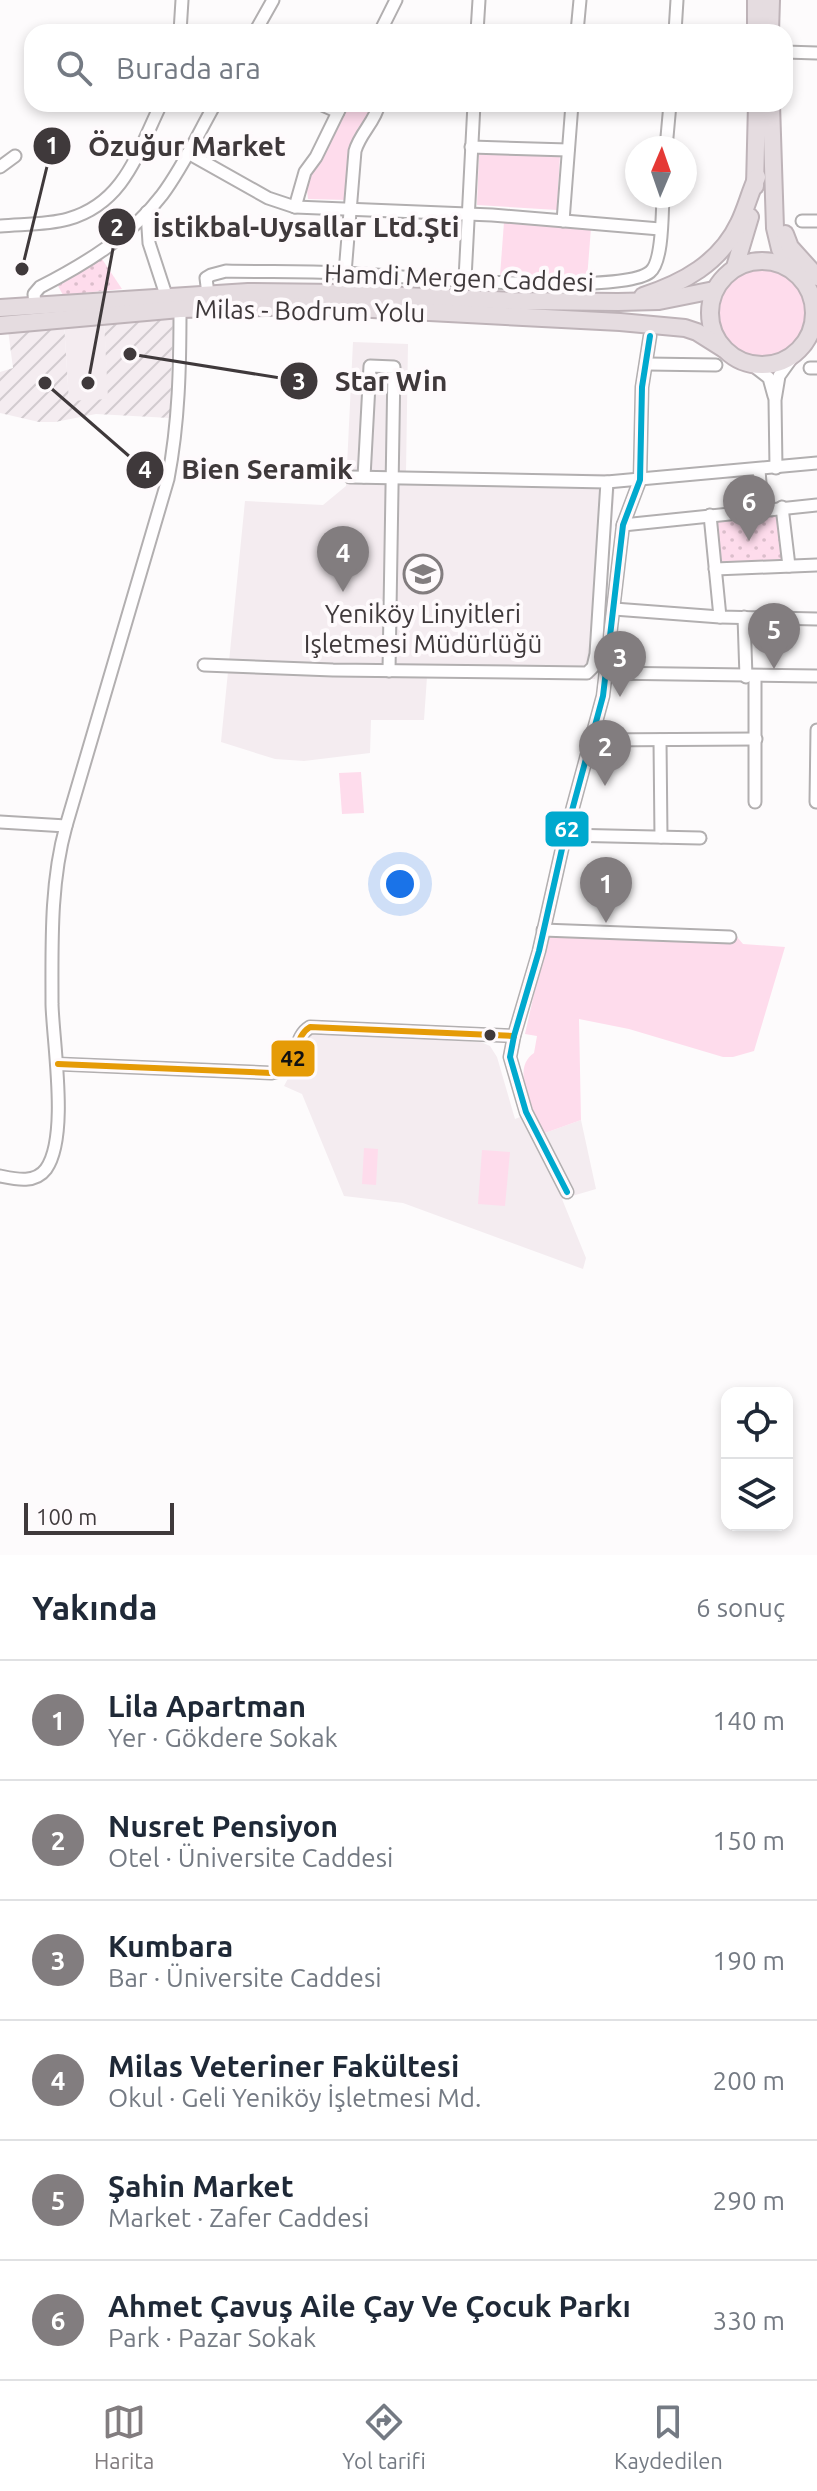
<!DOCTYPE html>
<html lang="tr">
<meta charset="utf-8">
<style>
:root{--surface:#fff;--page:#f2f2f3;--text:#1f2937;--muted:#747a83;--line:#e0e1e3;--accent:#827d7f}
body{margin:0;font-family:Ubuntu,sans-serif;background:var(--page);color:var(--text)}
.controls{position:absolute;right:24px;bottom:24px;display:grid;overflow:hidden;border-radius:16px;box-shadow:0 4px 12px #0003}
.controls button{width:72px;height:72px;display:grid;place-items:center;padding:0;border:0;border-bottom:2px solid var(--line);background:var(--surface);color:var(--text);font:40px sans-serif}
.compass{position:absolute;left:625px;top:136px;width:72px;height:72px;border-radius:50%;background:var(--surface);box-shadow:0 4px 12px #0003;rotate:2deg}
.scale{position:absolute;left:24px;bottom:20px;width:150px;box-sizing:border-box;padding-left:8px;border:4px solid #3f393b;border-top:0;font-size:22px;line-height:28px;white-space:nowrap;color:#3f393b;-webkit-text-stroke:6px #fefafc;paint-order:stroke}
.you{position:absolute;left:400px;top:884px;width:28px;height:28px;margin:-20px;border:6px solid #fff;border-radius:50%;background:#1a73e8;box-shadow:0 0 0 12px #1a73e833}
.badge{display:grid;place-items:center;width:52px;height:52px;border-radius:50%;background:var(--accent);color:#fff;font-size:26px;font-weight:700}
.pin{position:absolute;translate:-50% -66px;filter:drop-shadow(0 2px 4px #0008)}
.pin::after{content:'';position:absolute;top:42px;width:28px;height:24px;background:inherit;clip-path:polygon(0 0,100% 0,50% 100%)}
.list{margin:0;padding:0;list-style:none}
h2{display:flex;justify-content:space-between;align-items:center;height:104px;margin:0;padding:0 32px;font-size:34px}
h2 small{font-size:26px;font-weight:400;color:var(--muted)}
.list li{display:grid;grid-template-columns:52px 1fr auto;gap:24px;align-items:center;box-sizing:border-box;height:120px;padding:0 32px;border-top:2px solid var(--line)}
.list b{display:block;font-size:30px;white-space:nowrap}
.list p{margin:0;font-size:26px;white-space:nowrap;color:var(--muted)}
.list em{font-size:26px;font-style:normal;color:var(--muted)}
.icon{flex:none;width:44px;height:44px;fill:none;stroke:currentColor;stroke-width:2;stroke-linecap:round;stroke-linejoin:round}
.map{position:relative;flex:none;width:817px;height:1555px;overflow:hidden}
.search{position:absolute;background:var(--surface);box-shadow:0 4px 12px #0003;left:24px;right:24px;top:24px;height:88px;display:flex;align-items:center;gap:20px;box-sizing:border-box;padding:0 28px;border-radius:24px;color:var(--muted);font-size:30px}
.sheet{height:824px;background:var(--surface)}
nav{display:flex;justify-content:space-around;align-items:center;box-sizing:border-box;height:112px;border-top:2px solid var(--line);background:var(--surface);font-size:22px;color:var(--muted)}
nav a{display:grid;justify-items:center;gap:4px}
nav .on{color:var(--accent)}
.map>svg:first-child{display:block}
.built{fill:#f4ecf0}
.industrial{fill:url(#industrial-furrows)}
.green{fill:#fedcec}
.park{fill:url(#park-dots)}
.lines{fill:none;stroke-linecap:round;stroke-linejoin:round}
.minor-casing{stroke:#b2afb0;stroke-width:15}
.highway-casing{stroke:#beb3b8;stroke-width:20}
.minor{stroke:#fffeff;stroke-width:11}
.highway{stroke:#e5dce0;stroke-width:16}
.bus-1-casing{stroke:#fefafc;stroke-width:12}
.bus-2-casing{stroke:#fefafc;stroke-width:12}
.bus-1{stroke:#e59b06;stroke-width:6}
.bus-2{stroke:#00a9ce;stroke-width:6}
.bus-dot{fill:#3f393b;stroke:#fefafc;stroke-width:3}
.labels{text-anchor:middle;stroke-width:8;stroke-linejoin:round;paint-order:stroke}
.street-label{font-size:26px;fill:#3f393b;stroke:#fefafc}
.poi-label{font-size:26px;fill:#3f393b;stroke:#fefafc}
.leader{fill:none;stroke:#3f393b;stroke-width:3}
.callout-dot{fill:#3f393b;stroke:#fefafc;stroke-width:3}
.mark-label{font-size:24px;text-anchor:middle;font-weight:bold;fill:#fff}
.callout-label{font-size:28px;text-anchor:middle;font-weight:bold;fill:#3f393b;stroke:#fefafc;stroke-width:8;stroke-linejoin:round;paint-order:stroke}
.line-badge{stroke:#fefafc;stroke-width:3}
.badge-label{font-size:22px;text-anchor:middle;font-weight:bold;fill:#fff}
.pale-badge-label{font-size:22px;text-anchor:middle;font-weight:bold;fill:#111}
</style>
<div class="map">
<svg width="817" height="1555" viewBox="0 0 817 1555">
<defs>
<pattern id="industrial-furrows" width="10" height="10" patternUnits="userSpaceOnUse" patternTransform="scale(2)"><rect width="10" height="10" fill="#f4ecf0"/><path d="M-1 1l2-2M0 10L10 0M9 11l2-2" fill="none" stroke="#d2cbcf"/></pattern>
<pattern id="park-dots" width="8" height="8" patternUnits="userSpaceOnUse" patternTransform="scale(2)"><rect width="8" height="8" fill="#fedcec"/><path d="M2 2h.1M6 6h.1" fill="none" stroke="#dbbecb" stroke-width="1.8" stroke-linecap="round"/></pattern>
</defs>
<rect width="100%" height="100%" fill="#fdfbfc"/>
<g class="built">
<polygon points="104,321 109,399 69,402 64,323"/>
<polygon points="353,342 408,344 406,472 616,474 602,642 595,679 427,677 424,720 371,720 370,753 304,761 275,759 221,742 245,501 323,505 346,486"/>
<polygon points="306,1032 481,1042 490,1046 497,1057 515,1119 533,1112 545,1133 581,1120 596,1189 562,1199 586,1258 583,1269 403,1203 344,1196 302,1094 284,1086 300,1056"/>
</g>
<polygon class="industrial" points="173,313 170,418 96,414 55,422 39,422 0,413 0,372 13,368 8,330 64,323 69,401 108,399 104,321"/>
<g class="green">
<polygon points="350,104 374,104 367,121 358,128 354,138 347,200 308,199 306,181"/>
<polygon points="479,153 560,155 557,210 477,205"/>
<polygon points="504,222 591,228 587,279 500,276"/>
<circle cx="761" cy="312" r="46"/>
<polygon points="361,772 364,813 342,814 339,773"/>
<path d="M732 931 743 944 785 947 754 1051 733 1057H723L629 1029 579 1019 581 1120 545 1133C535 1115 509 1069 534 1053L537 1036 525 1034 547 936 730 944Z"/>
<polygon points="364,1148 378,1149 376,1185 362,1184"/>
<polygon points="482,1150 510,1152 505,1206 478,1204"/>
</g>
<g class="park">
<polygon points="102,259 122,289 63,295 58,286"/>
<polygon points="782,507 789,566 715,569 710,515"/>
</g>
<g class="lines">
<g class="minor-casing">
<g id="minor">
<polyline points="180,32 182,0"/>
<polyline points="255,32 273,0"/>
<polyline points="380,32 396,0"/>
<polyline points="477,32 479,0"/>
<polyline points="577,32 580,0"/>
<polyline points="675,32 677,0"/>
<polyline points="785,52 817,53"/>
<polyline points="320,104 338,112"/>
<polyline points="471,147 568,150"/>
<polyline points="666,148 670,104"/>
<polyline points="188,153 268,198 295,207 492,215 660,229"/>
<polyline points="0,167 15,156"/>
<polyline points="295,207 305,172 316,157 342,104"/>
<polyline points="147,212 149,243 167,298"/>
<polyline points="563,221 572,104"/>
<polyline points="802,221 817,221"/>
<path d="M0 226C21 224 47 225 68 219 125 203 138 151 161 104"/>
<path d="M345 273 355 151C360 133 375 122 379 104"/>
<polyline points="465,279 474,104"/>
<path d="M208 294 206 278 211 275 226 271C265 272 303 271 342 273 393 275 618 297 650 272 663 262 662 213 663 196"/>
<path d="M35 305 34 294 40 287C85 264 131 236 162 195 183 167 198 134 215 104"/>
<polyline points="647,364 716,365"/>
<polyline points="751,364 769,378 774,396"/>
<polyline points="810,368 817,368"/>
<polyline points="776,468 775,400 779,376 794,355"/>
<polyline points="759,470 762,509"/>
<polyline points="350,477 607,482 817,463"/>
<polyline points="364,477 370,366 394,367 389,671"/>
<polyline points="782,507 789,566"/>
<polyline points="710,515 720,617"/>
<polyline points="623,525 817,505"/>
<polyline points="715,569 817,565"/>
<polyline points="614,609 720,617 817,619"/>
<polyline points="744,617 746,677"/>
<polyline points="204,665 333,670 587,673 593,667 596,654 607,482"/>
<polyline points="606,673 817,676"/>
<polyline points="592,740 756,739"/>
<polyline points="660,740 661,837"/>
<polyline points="755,802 755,676"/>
<polyline points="816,802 817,730"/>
<polyline points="0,822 66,826"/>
<polyline points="565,835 700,838"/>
<polyline points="543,930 730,937"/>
<path d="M58 1064 271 1073C305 1067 289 1040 310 1027L514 1036"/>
<path d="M0 1176C15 1179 35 1184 46 1169 69 1137 53 1043 52 1004 52 945 50 883 66 826L168 479C179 422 180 366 180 309"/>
<polyline points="567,1192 526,1112 510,1057 514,1036 539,951 564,840 603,696 623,525 640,480 642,387 650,336"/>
</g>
</g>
<g class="highway-casing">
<g id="highway">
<polyline points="756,32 756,0"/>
<polyline points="770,32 771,0"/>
<polyline points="771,104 775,228 780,249 793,270"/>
<polyline points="755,186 757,104"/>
<polyline points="785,234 790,247 817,277"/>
<circle cx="762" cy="313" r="52"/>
<polyline points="735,267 750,217"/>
<path d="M643 296C683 283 720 263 739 223 746 209 750 192 757 177"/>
<polyline points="0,308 248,292 339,293 513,301 618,302 659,301 714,290"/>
<polyline points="0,325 180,309 315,306 620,322 685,328 697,332 724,349"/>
</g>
</g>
<use href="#minor" class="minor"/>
<use href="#highway" class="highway"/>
<g class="bus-1-casing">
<path id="bus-1" d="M58 1064 271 1073C305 1067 289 1040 310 1027L514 1036"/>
</g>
<g class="bus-2-casing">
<polyline id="bus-2" points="567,1192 526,1112 510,1057 514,1036 539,951 564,840 603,696 623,525 640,480 642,387 650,336"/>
</g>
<use href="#bus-1" class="bus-1"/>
<use href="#bus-2" class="bus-2"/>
</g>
<defs>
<g id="school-ring" transform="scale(2)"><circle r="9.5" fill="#fefafc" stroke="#827d7f" stroke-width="1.5"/><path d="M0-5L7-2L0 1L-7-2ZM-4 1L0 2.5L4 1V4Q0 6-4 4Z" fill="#827d7f"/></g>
</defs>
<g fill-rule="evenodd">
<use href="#school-ring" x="423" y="574"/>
</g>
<circle class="bus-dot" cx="490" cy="1035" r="7"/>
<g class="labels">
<g class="street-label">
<text transform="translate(459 278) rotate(2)" y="9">Hamdi Mergen Caddesi</text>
<text transform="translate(310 311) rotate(1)" y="9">Milas - Bodrum Yolu</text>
</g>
<g class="poi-label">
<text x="423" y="623">Yeniköy Linyitleri<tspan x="423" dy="30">Işletmesi Müdürlüğü</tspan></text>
</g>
</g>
<path class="leader" d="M22 269L52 146M88 383L117 227M130 354L299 381M45 383L145 470"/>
<g class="callout-dot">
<circle cx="22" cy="269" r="8"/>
<circle cx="88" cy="383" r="8"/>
<circle cx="130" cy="354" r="8"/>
<circle cx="45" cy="383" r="8"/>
<circle cx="52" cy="146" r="20"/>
<circle cx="117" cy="227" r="20"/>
<circle cx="299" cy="381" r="20"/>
<circle cx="145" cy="470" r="20"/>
</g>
<g class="mark-label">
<text x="52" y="154">1</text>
<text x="117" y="236">2</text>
<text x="299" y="390">3</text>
<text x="145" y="478">4</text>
</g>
<g class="callout-label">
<text x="187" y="156">Özuğur Market</text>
<text x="306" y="237">İstikbal-Uysallar Ltd.Şti</text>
<text x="391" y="391">Star Win</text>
<text x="267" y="479">Bien Seramik</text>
</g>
<g class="line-badge">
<rect x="544" y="810" width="46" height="38" rx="8" fill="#00a9ce"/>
<rect x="270" y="1039" width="46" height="39" rx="8" fill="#e59b06"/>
</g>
<g class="badge-label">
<text x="567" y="837">62</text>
</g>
<g class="pale-badge-label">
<text x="293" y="1066">42</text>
</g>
</svg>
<div class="controls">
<button><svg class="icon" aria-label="locate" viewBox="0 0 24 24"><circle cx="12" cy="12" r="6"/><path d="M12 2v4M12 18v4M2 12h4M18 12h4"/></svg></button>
<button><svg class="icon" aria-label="layers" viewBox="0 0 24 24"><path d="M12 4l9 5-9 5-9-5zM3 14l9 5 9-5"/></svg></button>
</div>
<svg class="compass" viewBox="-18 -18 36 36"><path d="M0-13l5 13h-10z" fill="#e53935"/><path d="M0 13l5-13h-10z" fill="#747a83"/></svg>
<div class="scale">100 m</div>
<div class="you"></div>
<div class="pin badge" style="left:606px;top:923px">1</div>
<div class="pin badge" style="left:605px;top:786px">2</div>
<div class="pin badge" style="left:620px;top:697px">3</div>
<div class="pin badge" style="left:343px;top:592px">4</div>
<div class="pin badge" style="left:774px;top:669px">5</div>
<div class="pin badge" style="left:749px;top:541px">6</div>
<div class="search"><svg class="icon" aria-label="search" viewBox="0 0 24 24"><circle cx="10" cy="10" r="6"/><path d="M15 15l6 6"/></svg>Burada ara</div>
</div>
<section class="sheet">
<h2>Yakında<small>6 sonuç</small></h2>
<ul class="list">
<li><span class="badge">1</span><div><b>Lila Apartman</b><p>Yer · Gökdere Sokak</p></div><em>140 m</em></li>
<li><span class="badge">2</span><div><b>Nusret Pensiyon</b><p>Otel · Üniversite Caddesi</p></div><em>150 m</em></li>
<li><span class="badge">3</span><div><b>Kumbara</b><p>Bar · Üniversite Caddesi</p></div><em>190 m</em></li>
<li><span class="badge">4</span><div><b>Milas Veteriner Fakültesi</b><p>Okul · Geli Yeniköy İşletmesi Md.</p></div><em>200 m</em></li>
<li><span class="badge">5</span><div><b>Şahin Market</b><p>Market · Zafer Caddesi</p></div><em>290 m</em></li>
<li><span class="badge">6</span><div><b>Ahmet Çavuş Aile Çay Ve Çocuk Parkı</b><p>Park · Pazar Sokak</p></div><em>330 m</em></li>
</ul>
</section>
<nav>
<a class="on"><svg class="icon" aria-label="map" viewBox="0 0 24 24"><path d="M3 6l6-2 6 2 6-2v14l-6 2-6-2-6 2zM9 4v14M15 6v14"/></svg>Harita</a>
<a><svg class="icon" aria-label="directions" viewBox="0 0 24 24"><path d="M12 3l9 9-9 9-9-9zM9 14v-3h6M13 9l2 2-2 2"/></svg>Yol tarifi</a>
<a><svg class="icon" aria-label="saved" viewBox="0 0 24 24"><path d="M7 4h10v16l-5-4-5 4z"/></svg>Kaydedilen</a>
</nav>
